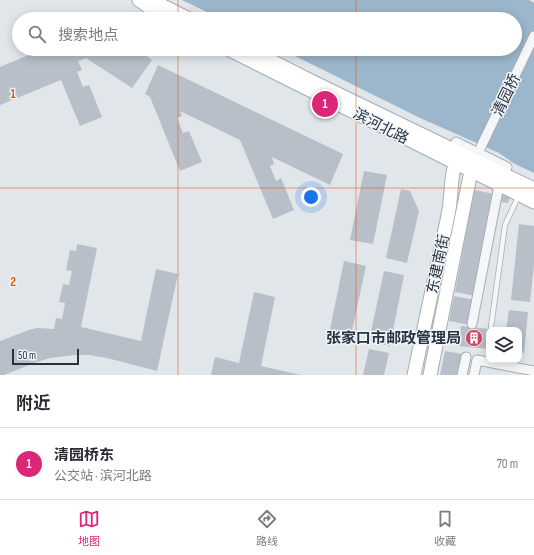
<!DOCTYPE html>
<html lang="zh">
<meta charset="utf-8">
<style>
:root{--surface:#fff;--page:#f7f7f7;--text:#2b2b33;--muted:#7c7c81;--line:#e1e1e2;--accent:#db2777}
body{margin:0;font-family:"Sofia Sans Condensed","Noto Sans SC",sans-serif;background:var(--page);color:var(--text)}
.controls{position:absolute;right:12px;bottom:12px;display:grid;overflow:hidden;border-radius:8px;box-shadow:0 2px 10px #0003}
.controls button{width:36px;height:36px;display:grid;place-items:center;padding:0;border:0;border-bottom:1px solid var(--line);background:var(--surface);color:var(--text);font:20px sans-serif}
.scale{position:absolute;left:12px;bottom:10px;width:67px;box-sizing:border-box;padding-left:4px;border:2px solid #293443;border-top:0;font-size:11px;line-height:14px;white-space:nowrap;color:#293443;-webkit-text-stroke:3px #f1f4f8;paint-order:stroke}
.you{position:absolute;left:311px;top:197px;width:14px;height:14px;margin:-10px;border:3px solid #fff;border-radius:50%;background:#1a73e8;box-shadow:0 0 0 6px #1a73e833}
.badge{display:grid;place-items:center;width:26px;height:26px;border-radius:50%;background:var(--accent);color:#fff;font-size:13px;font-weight:700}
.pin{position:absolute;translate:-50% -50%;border:2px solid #fff;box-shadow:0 1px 4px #0006}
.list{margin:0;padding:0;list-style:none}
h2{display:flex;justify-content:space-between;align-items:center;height:52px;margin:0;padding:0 16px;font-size:17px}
h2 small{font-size:13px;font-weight:400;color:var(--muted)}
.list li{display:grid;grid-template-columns:26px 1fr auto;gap:12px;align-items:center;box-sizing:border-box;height:72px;padding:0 16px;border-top:1px solid var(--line)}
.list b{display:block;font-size:15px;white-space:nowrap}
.list p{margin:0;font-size:13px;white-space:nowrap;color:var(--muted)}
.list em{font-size:13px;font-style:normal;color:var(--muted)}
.icon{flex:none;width:22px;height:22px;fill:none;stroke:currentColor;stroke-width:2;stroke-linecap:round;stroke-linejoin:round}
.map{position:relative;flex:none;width:534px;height:375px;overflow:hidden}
.search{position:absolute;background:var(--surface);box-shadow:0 2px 10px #0003;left:12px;right:12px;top:12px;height:44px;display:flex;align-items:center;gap:10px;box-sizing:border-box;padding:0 14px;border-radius:22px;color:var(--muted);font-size:15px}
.sheet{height:124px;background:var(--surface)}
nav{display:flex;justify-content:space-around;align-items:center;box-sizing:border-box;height:56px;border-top:1px solid var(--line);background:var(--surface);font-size:11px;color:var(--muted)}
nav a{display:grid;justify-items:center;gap:2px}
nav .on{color:var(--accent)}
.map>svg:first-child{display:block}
.water{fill:#9cb6cb}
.building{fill:#b8bfc8}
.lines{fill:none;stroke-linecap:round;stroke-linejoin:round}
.lane-casing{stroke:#a6adb5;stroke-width:6}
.street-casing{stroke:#a6adb5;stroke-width:11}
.secondary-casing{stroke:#a6adb5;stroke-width:15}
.lane{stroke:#f4f6f8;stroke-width:4.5}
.street{stroke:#f4f6f8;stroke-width:9}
.secondary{stroke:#fff;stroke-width:13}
.grid{fill:none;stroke:#de570f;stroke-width:1;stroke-opacity:0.55}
.labels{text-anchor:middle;stroke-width:3;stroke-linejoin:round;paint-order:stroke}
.street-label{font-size:15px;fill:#293443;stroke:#f1f4f8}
.poi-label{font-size:15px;font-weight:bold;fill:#293443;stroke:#f1f4f8;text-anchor:end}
.grid-label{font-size:13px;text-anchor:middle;font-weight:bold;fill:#de570f;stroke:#f1f4f8;stroke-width:3;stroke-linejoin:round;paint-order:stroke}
</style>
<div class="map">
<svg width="534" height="375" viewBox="0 0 534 375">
<rect width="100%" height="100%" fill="#e1e6ea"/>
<polygon class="water" points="182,0 529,0 534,3 534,173 515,164 499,153 418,117 281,49 515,49 515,19 221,19"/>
<g class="building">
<polygon points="43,49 137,49 152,60 132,88 86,58 78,61 82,70 77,72 83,87 89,85 102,117 80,126 61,80 0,105 0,67"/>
<polygon points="158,65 343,154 330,185 272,157 274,164 270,166 276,181 281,178 294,210 273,219 240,140 180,111 182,116 177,118 183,133 189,131 202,162 180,171 150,97 145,94"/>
<polygon points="364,171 387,175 373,244 350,240"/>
<polygon points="401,189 410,191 419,211 407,263 386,258"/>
<polygon points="474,190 495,194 476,296 455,292"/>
<polygon points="502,195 510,197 508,203 501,202"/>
<polygon points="519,224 534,226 534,265 530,302 511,300"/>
<polygon points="77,244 97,248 81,327 141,341 156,269 178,274 157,371 107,358 89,355 75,355 50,358 34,363 4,375 0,375 0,341 29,330 37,328 54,329 56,318 62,319 65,303 59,302 63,284 69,285 72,271 66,270 70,250 76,251"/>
<polygon points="344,261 366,266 349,344 328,339"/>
<polygon points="384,271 404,275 390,346 369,341"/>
<polygon points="254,292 275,297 261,366 301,375 211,375 215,357 239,363"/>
<polygon points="454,296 475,300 470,325 449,321"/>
<polygon points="509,310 528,312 524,353 519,352 519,330 506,330"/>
<polygon points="461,326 489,329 489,349 459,346"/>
<polygon points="369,349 389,353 384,375 363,375"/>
<polygon points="445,351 462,354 458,375 440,375"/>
</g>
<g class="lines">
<g class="lane-casing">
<polyline id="lane" points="491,327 505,225 519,195"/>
</g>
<g class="street-casing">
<g id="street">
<polyline points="453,150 456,142 507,167 499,185 472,324"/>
<polyline points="478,153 534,36"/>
<polyline points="462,375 466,357"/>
<polyline points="474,375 477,360 534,371"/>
</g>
</g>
<g class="secondary-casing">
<g id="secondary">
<polyline points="139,0 167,19"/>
<polyline points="154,0 163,6 189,19"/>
<polyline points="228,49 534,202"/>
<polyline points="248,49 311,81 534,189"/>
<path d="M414 375 447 220C448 214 450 207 450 201 452 185 451 171 458 157"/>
<polyline points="430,375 471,171 474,164"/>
</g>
</g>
<use href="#lane" class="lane"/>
<use href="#street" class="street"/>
<use href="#secondary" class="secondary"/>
</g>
<path class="grid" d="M178 0V19M356 0V19M178 49V375M356 49V375M0 188H534"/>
<defs>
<g id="building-disc" transform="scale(0.9)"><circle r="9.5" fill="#d14564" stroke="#f1f4f8"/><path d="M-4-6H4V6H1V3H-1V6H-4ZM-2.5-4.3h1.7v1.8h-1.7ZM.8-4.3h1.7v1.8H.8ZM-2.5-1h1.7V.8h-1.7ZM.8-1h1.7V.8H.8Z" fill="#fff"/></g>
</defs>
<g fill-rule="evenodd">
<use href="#building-disc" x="474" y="338"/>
</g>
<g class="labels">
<g class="street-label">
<text transform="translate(506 95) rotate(-64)" y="5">清园桥</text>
<text transform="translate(381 126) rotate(27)" y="5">滨河北路</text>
<text transform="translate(438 264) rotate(-78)" y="5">东建南街</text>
</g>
<g class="poi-label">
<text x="461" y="343">张家口市邮政管理局</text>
</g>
</g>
<g class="grid-label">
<text x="13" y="98">1</text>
<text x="13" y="286">2</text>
</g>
</svg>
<div class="controls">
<button><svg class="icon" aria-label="layers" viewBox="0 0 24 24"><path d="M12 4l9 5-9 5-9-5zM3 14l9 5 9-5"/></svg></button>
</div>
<div class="scale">50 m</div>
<div class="you"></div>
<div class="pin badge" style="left:325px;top:104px">1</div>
<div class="search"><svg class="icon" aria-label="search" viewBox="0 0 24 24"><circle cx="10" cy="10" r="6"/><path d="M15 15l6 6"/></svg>搜索地点</div>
</div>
<section class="sheet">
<h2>附近<small></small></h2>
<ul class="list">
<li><span class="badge">1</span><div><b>清园桥东</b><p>公交站 · 滨河北路</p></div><em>70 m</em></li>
</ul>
</section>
<nav>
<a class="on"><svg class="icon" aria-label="map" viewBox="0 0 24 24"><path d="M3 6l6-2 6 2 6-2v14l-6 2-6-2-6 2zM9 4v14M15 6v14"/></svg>地图</a>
<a><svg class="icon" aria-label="directions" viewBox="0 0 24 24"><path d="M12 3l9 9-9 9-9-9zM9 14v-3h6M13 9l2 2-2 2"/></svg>路线</a>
<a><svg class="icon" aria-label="saved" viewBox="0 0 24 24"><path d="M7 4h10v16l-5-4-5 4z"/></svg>收藏</a>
</nav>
